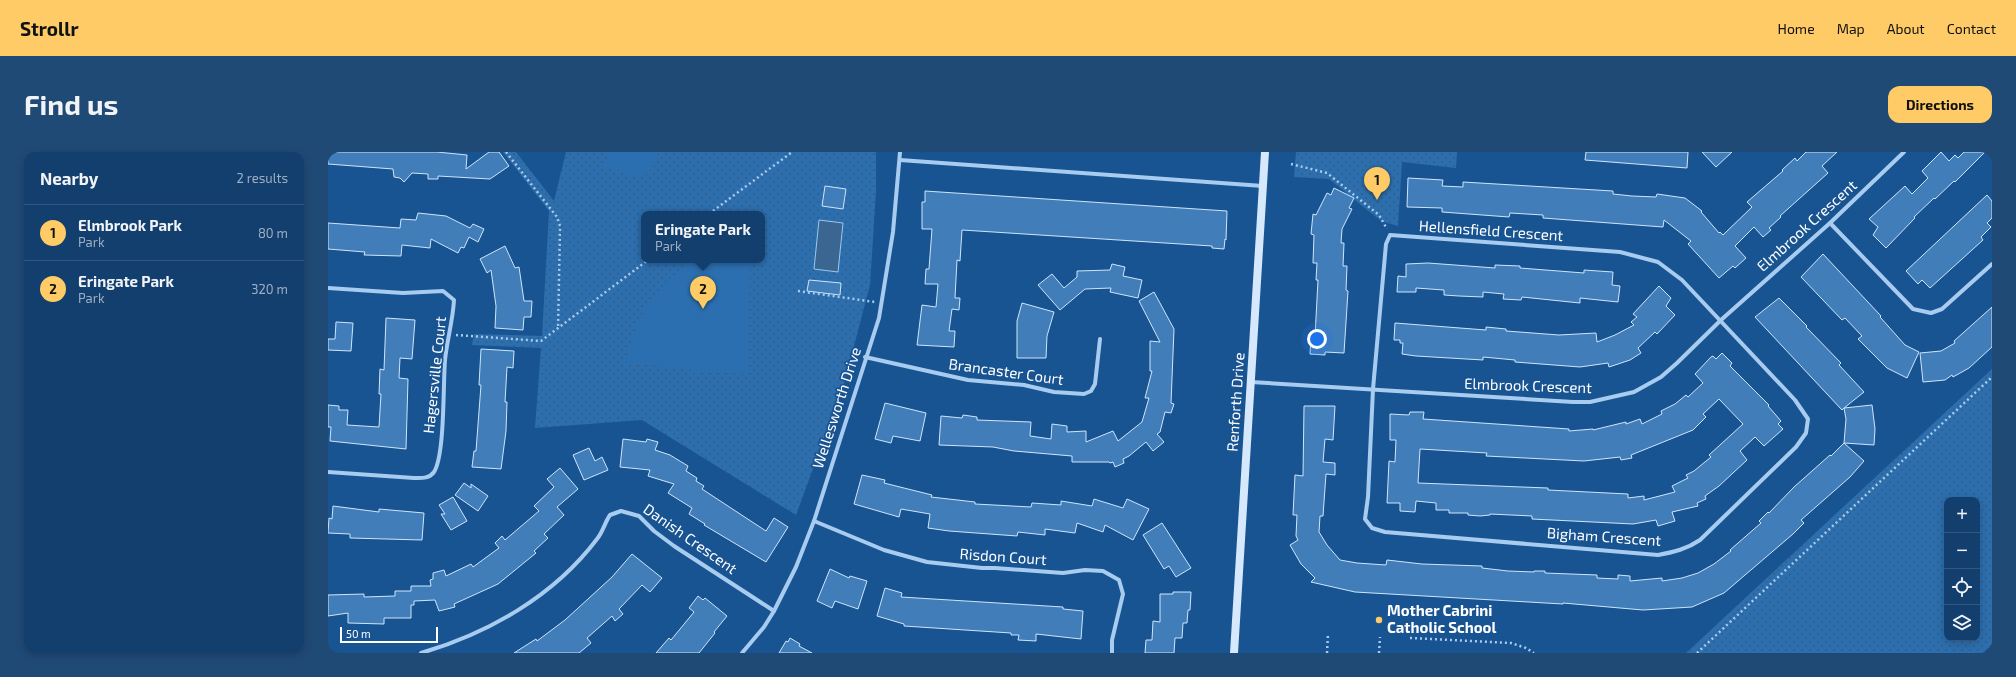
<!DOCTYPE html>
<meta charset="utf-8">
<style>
:root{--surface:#133f6e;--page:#204a76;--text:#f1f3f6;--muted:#9dafc2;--line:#325881;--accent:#ffcb66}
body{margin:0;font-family:"Exo 2",sans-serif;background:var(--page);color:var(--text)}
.controls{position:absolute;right:12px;bottom:12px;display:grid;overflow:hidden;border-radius:8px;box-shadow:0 2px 10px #0003}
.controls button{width:36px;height:36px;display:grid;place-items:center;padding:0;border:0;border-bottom:1px solid var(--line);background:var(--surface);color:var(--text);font:20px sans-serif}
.scale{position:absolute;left:12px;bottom:10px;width:98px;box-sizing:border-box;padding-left:4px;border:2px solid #fff;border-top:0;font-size:11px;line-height:14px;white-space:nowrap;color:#fff;-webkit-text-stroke:3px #195492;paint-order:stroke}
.you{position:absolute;left:989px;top:187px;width:14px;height:14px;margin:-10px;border:3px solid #fff;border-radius:50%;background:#1a73e8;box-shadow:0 0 0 6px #1a73e833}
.badge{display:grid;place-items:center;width:26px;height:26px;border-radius:50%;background:var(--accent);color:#111;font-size:13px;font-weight:700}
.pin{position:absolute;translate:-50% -33px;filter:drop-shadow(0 1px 2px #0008)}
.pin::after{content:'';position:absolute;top:21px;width:14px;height:12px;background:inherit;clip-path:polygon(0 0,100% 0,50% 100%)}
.popup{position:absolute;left:313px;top:59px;width:124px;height:52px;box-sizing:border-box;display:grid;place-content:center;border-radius:8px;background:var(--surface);filter:drop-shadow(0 1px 3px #0005);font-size:13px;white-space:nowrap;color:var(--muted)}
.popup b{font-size:15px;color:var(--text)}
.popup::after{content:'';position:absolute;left:50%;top:100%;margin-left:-8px;border:8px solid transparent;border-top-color:var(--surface)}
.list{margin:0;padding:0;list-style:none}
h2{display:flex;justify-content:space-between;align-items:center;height:52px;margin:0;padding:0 16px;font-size:17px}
h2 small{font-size:13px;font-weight:400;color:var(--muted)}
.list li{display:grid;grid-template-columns:26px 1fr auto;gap:12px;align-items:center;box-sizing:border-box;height:56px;padding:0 16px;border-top:1px solid var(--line)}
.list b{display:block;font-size:15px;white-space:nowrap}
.list p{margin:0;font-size:13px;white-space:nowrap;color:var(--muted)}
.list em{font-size:13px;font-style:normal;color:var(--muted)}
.icon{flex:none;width:22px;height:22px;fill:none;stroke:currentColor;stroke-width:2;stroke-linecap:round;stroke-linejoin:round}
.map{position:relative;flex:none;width:1664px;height:501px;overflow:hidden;border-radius:12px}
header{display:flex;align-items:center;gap:24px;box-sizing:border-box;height:56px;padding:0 20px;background:var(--accent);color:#111}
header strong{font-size:19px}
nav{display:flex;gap:22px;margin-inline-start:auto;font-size:14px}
.intro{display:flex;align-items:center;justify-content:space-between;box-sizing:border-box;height:96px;padding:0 24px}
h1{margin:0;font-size:28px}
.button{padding:10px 18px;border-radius:12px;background:var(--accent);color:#111;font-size:14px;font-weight:700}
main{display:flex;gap:24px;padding:0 24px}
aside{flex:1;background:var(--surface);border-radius:12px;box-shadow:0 2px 10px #0003}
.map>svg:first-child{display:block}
.grass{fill:url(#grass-dots);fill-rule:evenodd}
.pitch{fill:#2b6fb0}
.water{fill:#3b6692;stroke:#9bc8f2}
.building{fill:#417eb9;stroke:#cee5fb;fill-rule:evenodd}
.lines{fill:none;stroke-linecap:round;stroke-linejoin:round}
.path{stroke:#a8ccef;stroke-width:2.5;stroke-dasharray:2 3;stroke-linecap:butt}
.minor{stroke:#a8ccef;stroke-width:4}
.secondary{stroke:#d6e8fb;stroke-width:8}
.poi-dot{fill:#ffcb66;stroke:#195492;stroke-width:1.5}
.labels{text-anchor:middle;stroke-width:3.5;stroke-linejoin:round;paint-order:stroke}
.street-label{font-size:15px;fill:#fff;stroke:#195492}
.poi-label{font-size:15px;font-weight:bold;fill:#fff;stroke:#195492;text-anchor:start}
</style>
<header>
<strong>Strollr</strong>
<nav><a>Home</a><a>Map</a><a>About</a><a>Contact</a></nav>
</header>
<div class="intro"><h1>Find us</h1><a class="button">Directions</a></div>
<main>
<aside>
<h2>Nearby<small>2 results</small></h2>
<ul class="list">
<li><span class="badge">1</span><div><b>Elmbrook Park</b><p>Park</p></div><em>80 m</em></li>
<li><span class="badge">2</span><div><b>Eringate Park</b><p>Park</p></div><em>320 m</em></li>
</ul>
</aside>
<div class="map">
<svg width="1664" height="501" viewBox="0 0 1664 501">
<defs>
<pattern id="grass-dots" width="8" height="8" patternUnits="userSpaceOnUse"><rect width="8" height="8" fill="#2b6fb0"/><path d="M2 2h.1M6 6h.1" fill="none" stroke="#3f5a74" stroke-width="1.8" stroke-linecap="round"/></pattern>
</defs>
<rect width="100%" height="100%" fill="#195492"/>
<g class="grass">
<path d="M175 0H188L226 49 238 0H548V39L542 133 516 232 468 363 314 268 207 276 213 196 144 193 146 182 214 184 221 59ZM316 62H434V108H316Z"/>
<polygon points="968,0 1129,0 1128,16 1074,10 1070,74 1053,69 1001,27 966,25"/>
<path d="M1664 217V492L1655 501H1358ZM1619 348H1649V486H1619Z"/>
</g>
<g class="pitch">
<path d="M282 0H330V2C321 34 305 24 281 15L277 16 274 13 278 10Z"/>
<path d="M369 108H422L420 218 415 222 370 219 297 210C307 167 329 128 369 108Z"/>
</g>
<polygon class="water" points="491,68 515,71 510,120 486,117"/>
<g class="building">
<polygon points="0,0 109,0 139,3 138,17 161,0 171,0 181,14 162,27 110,24 110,27 100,27 100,22 84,21 76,30 72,26 66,25 65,17 0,12"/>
<polygon points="1258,0 1360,0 1359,16 1257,8"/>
<polygon points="1374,0 1404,0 1388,15"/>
<polygon points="1478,0 1509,0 1494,14 1500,21 1452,64 1453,65 1441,76 1443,78 1435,85 1426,75 1407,94 1418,106 1407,116 1405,114 1391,126 1360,92 1363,89 1336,68 1335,75 1215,66 1215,63 1182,61 1181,65 1114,60 1114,56 1079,55 1080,26 1115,28 1114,34 1135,35 1135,30 1285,39 1285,42 1304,44 1328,45 1329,42 1357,46 1374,59 1373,60 1391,81 1392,80 1395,83 1424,55 1419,50 1455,19 1454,18 1467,6 1469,9"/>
<polygon points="1613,0 1621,9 1627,3 1630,6 1636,0 1657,0 1627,30 1626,29 1607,47 1606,46 1586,65 1587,66 1558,96 1545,83 1550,75 1541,67 1577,34 1584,42 1600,26 1594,19"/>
<polygon points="497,34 518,37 515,57 494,54"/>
<polygon points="1006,36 1026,46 1021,56 1024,57 1014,77 1013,91 1016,91 1015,114 1019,114 1018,138 1020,139 1016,201 997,200 997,203 982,202 983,184 987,185 990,128 988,128 989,111 985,111 986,83 983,82 985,62 988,63 999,41 1003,43"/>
<polygon points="597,39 899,59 898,88 897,87 896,97 884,96 884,94 634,78 632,109 629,108 627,146 632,146 631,158 624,157 621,179 627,179 626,195 589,193 594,153 608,155 610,132 597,132 598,117 601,117 604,77 594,77 594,50 597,50"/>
<polygon points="1659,43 1664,49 1664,66 1659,71 1663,75 1653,85 1655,88 1602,136 1594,128 1590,132 1578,119"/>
<polygon points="90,61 118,64 142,76 145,72 156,77 150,90 141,85 136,96 133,95 130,101 103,87 102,96 74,93 73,104 36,103 37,100 0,97 0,71 72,76 73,67 88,68"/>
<polygon points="177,94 187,116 191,115 196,149 204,149 203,165 196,165 195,178 167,176 168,154 163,118 159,121 152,107"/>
<polygon points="1495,102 1553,164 1552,165 1577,193 1591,200 1579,226 1559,216 1530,187 1534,184 1517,166 1514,168 1473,125"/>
<polygon points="1100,111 1167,116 1167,113 1192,114 1192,116 1256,121 1256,118 1285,120 1284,133 1292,134 1290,150 1252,146 1252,151 1194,145 1193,148 1175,147 1176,142 1155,140 1155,145 1131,144 1116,143 1116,138 1088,136 1088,140 1069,140 1070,124 1078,125 1078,112"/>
<polygon points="784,112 797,115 795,124 814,128 810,146 782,140 783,136 757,137 732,158 710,133 724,122 736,136 749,125 749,119 782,118"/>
<polygon points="481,128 513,131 512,143 479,139"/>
<polygon points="1331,134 1343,146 1338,154 1347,163 1329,182 1327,180 1310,196 1313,201 1302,208 1281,215 1280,211 1252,215 1187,210 1187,208 1155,205 1155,208 1088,204 1074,202 1075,191 1072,191 1072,188 1066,188 1067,171 1158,178 1158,175 1178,177 1178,179 1231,183 1268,181 1269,190 1287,183 1306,173 1303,170 1309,165 1305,162"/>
<polygon points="826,140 846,177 843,251 846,252 843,261 837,260 832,280 829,282 836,290 825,299 818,290 801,304 795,307 796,311 787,315 785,310 782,311 781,310 744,310 744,304 686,299 665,295 611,293 613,264 634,266 635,263 649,265 649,268 703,270 702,284 723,287 724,272 739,274 739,280 758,279 758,290 785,279 790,289 814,270 821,246 817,246 824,219 822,219 822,189 832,190 811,149"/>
<polygon points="1451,146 1479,174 1478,175 1513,211 1511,213 1536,240 1516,256 1544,253 1547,277 1546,293 1516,291 1536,309 1522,325 1473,368 1476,371 1465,382 1396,441 1364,455 1315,458 1235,451 1235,452 1027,440 983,430 987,426 973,412 962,393 970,388 968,384 969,363 965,363 967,323 975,324 976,254 1007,254 1005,288 997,287 995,310 1007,311 1007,323 998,322 995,364 992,364 991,380 999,393 1012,408 1029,411 1058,413 1059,408 1094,412 1154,414 1154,416 1180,419 1206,420 1206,419 1217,419 1217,421 1269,423 1269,426 1290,427 1290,423 1302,424 1302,429 1334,426 1334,429 1354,426 1370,421 1386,412 1403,399 1402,398 1433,371 1431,369 1440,360 1441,361 1466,335 1502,303 1503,304 1516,291 1518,267 1516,256 1514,258 1427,165"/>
<polygon points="694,151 726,160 719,184 718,206 689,206 689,169"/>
<polygon points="1664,155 1664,195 1641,216 1625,225 1624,223 1617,228 1595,230 1592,201 1613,199 1627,191 1626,189"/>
<polygon points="58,166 87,168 84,207 72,206 71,226 80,227 78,297 2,289 3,275 0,275 0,253 11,254 11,258 20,258 19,273 51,275 53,242 51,242 52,217 56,218"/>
<polygon points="8,170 25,171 23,199 0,198 0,187 7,187"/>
<polygon points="153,197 186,199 185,216 179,215 177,250 179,250 178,279 173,317 144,315 146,299 148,299 153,233 151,233"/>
<path d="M1394 201 1404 211 1402 214 1441 253 1440 254 1453 269 1450 272 1455 277 1436 294 1427 285 1412 299 1419 308 1391 334 1377 344 1378 347 1369 351 1370 354 1344 360 1347 369 1330 374 1328 368 1305 372 1204 367V364L1162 362V363L1152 364 1140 363V361H1121V358H1108V351L1088 349 1087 360 1072 359V351H1059L1061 309 1067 310 1068 288H1062V262L1081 263 1082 260H1096L1095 267 1241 277V279L1265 277V278L1298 270V272L1312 267 1314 272 1334 262 1333 259 1347 252 1358 243 1360 245 1375 231 1367 222 1383 205 1385 204 1388 207ZM1391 247 1415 272 1381 303 1383 305 1366 319 1358 323 1360 326 1344 334 1347 340 1316 348V344L1300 346V342L1220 338V336L1090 331 1092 297 1159 301 1158 304 1256 309 1292 305 1293 308 1304 306 1303 303 1365 278 1378 265 1375 262Z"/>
<polygon points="557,251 598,261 592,289 565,284 563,291 547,287"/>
<polygon points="295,287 318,290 319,287 330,290 327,298 342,303 360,314 358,319 369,326 368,329 376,334 374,337 438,379 446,366 460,375 438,410 376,373 377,372 361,362 364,356 340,341 346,332 320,324 322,318 292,315"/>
<polygon points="261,296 267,309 274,305 280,318 256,328 245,303"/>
<polygon points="232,316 250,337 229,355 236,363 216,382 220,386 206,399 208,401 170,432 126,452 127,455 111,459 107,448 86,449 86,453 83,453 83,466 56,466 56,472 20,471 20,461 0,464 0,443 36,442 36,445 67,444 67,439 83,439 83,434 103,434 102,428 105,427 105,421 116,418 118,424 143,412 145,415 171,396 167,391 174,384 177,388 211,359 206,354 226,335 219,327"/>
<polygon points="534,323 557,328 556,331 604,343 603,345 647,350 647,352 703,355 704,351 733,353 733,349 764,354 766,347 795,356 799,347 821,357 805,388 777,373 775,380 749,371 747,381 717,377 717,383 690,380 689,384 621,379 600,376 602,362 573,357 571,365 526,352"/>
<polygon points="136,331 143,336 143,332 160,344 150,359 127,343"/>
<polygon points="125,345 139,369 123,378 113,362 117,362 111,353"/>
<polygon points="5,354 51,360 51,357 96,361 94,388 22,386 22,382 0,381 1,366 4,367"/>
<polygon points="834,371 863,416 848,425 841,414 836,417 815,383"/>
<polygon points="304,402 334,426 322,440 314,433 291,457 295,462 287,469 284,464 259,486 263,491 251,501 186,501 208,487 209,489 237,468 284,425"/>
<polygon points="502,417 521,426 522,424 539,429 530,457 507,449 504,456 489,449"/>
<polygon points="557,436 574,441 573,445 735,455 735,457 755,459 753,487 708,482 708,489 690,488 691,483 683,483 683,481 576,474 576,472 549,464"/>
<polygon points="845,440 863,440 862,458 860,458 859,471 855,471 854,486 847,486 846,501 817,501 818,488 824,488 825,469 832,470 832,442 845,442"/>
<polygon points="370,444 375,448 377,446 399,464 386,480 387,481 371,501 328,501 341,486 343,488 366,460 361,456"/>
<polygon points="462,486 472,492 471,494 484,501 451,501 458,489 460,490"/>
</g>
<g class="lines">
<g class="path">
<polyline points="178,0 229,65 232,74 230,177"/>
<polyline points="963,12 999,21 1051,63 1059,77"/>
<polyline points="381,62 464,0"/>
<polyline points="470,139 547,150"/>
<polyline points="128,183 213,189 320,108"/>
<polyline points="1082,486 1183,491 1198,496 1206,501"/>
<polyline points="999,501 1000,482"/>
<polyline points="1051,501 1052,485"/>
<polyline points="1369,501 1664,225"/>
</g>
<g class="minor">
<polyline points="572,8 935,34"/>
<polyline points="1502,71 1585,157 1603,161 1614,157 1664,112"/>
<path d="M1062 83 1292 100 1330 110 1354 128 1467 248 1480 267 1478 281 1468 295 1372 388C1359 397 1346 400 1330 403L1057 380 1044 376 1037 367 1040 345 1045 237 1058 92Z"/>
<path d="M0 136 75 141 115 139 126 148C125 168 119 188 117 208 115 232 117 303 106 320 101 327 93 326 86 326L0 320"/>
<polyline points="537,205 640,228 696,233 726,240 756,242 763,239 767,232 772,187"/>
<polyline points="923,230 1245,250 1262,250 1306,240 1333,225 1349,211 1393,168 1502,71 1576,0"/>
<polyline points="486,369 556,398 599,410 654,416 667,416 735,421 757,418 775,419 791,428 795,442 784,488 784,501"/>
<path d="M93 501C161 481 226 444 269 387 275 380 277 370 282 363L293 359 311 364 326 379 346 394 446 459"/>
<polyline points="414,501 436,475 446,459 468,415 486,369 551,166 565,80 572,0"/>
</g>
<polyline class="secondary" points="906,501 937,0"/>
</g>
<circle class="poi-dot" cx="1051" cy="468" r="4"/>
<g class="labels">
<g class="street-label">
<text transform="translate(1479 74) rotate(-42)" y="5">Elmbrook Crescent</text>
<text transform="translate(1163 79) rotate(4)" y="5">Hellensfield Crescent</text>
<text transform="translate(678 220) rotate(8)" y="5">Brancaster Court</text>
<text transform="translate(107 223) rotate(-84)" y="5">Hagersville Court</text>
<text transform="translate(1200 234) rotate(2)" y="5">Elmbrook Crescent</text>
<text transform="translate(908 250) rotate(-86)" y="5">Renforth Drive</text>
<text transform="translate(509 256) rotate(-72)" y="5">Wellesworth Drive</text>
<text transform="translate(1276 385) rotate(4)" y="5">Bigham Crescent</text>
<text transform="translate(362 387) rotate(35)" y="5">Danish Crescent</text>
<text transform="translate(675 405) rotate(4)" y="5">Risdon Court</text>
</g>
<g class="poi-label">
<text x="1059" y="464">Mother Cabrini<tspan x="1059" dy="17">Catholic School</tspan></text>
</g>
</g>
</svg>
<div class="controls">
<button>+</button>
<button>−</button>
<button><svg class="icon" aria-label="locate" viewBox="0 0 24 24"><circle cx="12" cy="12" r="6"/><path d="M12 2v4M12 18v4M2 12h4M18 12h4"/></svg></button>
<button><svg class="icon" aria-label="layers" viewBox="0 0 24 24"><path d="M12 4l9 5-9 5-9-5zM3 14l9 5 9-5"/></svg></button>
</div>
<div class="scale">50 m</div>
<div class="you"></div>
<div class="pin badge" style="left:1049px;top:48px">1</div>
<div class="pin badge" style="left:375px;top:157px">2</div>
<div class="popup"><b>Eringate Park</b>Park</div>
</div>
</main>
